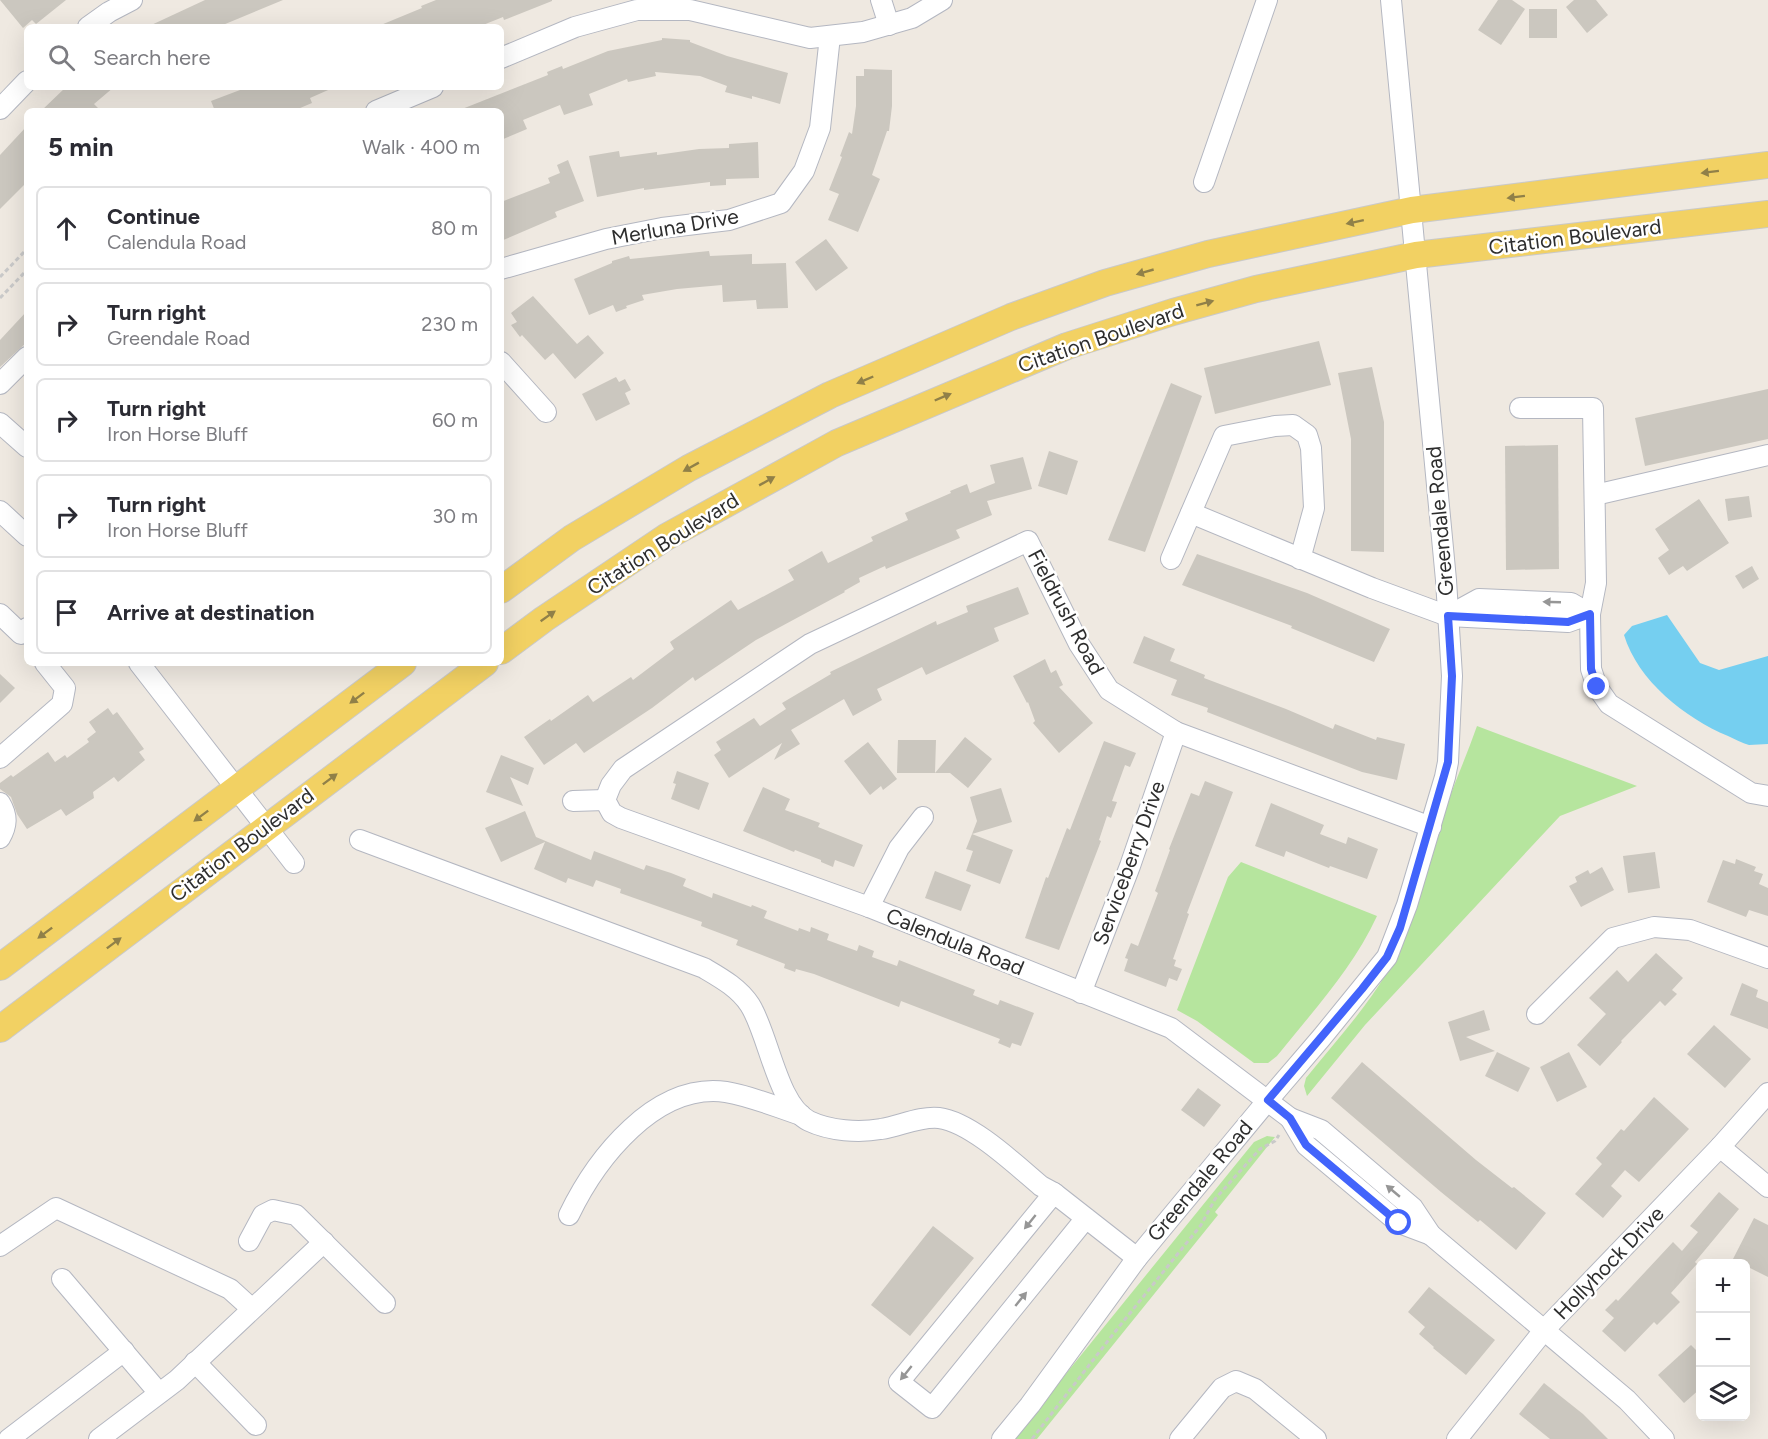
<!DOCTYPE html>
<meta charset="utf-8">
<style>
:root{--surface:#fff;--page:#f7f7f7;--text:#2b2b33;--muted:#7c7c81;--line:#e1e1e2}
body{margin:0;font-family:Figtree,sans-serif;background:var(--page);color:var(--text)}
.controls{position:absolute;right:18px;bottom:18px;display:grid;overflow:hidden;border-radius:9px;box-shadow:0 6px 24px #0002}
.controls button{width:54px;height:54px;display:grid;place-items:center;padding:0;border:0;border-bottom:2px solid var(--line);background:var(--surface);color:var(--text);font:30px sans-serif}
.stop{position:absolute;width:18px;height:18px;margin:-14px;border:4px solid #4264fb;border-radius:50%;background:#fff}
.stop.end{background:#4264fb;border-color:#fff;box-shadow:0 2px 6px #0008}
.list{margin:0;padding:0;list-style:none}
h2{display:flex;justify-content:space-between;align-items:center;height:78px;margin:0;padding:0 24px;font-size:26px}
h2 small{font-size:20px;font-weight:400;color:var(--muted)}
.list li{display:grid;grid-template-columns:39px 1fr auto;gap:18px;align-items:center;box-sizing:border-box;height:84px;margin:0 12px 12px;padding:0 12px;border:2px solid var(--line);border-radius:9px}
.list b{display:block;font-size:22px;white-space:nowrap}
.list p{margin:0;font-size:20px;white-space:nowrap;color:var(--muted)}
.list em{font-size:20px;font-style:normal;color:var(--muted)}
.icon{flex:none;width:33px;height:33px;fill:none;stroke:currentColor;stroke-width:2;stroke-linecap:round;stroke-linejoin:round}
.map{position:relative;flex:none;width:1768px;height:1439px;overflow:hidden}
.search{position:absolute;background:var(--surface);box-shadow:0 6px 24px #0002;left:24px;top:24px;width:480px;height:66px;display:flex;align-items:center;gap:15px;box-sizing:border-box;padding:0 21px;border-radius:9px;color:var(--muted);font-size:22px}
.panel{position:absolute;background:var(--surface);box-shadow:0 6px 24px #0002;left:24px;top:108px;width:480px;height:558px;border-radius:9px}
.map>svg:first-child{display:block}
.green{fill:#b6e59e}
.water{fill:#75cff0}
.building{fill:#cbc7bf}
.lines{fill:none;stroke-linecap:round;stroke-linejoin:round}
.minor-casing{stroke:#b4b7c1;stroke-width:22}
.major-casing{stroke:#c9c9c9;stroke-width:28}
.path{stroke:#c9c9c9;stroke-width:3;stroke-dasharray:4.5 3;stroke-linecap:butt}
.minor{stroke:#fff;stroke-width:20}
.major{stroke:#f2d163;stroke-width:26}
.oneway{fill:#908048}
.oneway2{fill:#969696}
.route{stroke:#4264fb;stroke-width:8}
.labels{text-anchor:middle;stroke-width:5;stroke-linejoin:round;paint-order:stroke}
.street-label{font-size:21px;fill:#2e2e2e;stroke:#fff}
</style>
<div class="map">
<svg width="1768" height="1439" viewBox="0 0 1768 1439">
<rect width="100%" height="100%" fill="#efe9e1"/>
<g class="green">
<path d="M1477 726 1637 786 1560 816 1365 1025 1307 1096 1304 1086 1306 1078C1334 1043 1365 1010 1387 972 1409 932 1421 890 1433 847 1444 806 1463 766 1477 726Z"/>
<path d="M1241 862 1377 916C1353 968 1313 1011 1277 1056L1268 1063H1254L1197 1021 1177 1010 1228 877Z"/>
<polygon points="1267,1136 1275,1137 1215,1212 1218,1215 1037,1439 1013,1439 1254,1142"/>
</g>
<path class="water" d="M1667 615 1700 663 1719 670 1768 656V744C1762 744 1755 745 1749 745 1742 743 1735 739 1728 736 1685 718 1638 681 1624 635L1632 626Z"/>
<g class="building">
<polygon points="0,0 66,0 36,24 32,20 23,28"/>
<polygon points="205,0 283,0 218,27 147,27"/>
<polygon points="436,0 552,0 552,1 504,20 503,17 478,27 376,27 422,8 421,6"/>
<polygon points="1498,0 1512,0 1525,9 1501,45 1478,30"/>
<polygon points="1574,0 1596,0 1608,15 1587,33 1566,7"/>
<rect x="1529" y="9" width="28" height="29"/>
<polygon points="662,38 690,40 690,42 727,56 788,73 780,104 752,96 752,99 725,92 727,86 700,76 655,72 656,76 628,82 627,79 589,94 593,105 564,115 560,105 523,120 527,129 501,140 501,111 457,111 548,75 547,72 562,66 563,69 608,51 662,40"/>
<polygon points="864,69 892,70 892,106 889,131 887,131 872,175 880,179 858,232 828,220 839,194 829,190 842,157 840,156 849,132 852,134 856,106 856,76 864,76"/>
<polygon points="66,87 114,87 94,104 101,111 41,111"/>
<polygon points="238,87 335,87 310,98 312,103 293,111 215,111 211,101 240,90"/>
<polygon points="27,126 27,182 0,209 0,155"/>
<polygon points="758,142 759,178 726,179 726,185 710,186 710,182 644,190 644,188 597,197 589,156 619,151 620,157 657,152 657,155 699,149 729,148 729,144"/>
<polygon points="568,160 584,201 555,212 557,217 501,241 501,202 550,183 548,178 560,173 557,165"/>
<polygon points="826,239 848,268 816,291 795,262"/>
<polygon points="709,251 710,256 752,254 752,264 786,263 788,308 757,309 756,300 723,302 722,285 677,289 642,295 644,300 626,306 627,308 616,312 613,305 589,315 574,279 612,263 612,261 629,256 630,259"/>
<polygon points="533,296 577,344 588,335 604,353 575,379 553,353 545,360 522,335 520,337 511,325 517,322 511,313"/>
<polygon points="27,311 27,342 0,367 0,340"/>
<polygon points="1319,341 1331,385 1215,414 1204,368"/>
<polygon points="1372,367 1384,422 1384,552 1351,551 1351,439 1338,373"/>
<polygon points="616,377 619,382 625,379 631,390 625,393 630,404 596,421 582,394"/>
<polygon points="1171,383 1202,396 1145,552 1108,540"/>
<polygon points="1768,389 1768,439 1645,466 1635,418"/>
<polygon points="1558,445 1559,569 1506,570 1505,446"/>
<polygon points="1049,451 1078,461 1067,495 1038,486"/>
<polygon points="1023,457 1032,489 987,501 992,515 956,530 960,538 886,569 885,566 859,578 860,582 844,591 845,592 756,640 695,681 693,677 652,708 584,753 576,743 544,765 524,737 550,719 551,721 588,695 593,702 631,677 633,680 674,649 670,642 731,600 738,610 794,580 788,570 822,551 828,563 873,541 871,537 908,520 905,513 951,493 950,491 967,484 970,493 995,483 990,465"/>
<polygon points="1749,496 1752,517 1728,521 1725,499"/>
<polygon points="1699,499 1729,543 1687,571 1683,566 1669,575 1658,558 1669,550 1655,529"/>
<polygon points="1197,554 1307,593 1390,629 1374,662 1291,628 1292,626 1182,585"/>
<polygon points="1752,566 1759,579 1743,589 1735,576"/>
<polygon points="1018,587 1029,614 994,628 999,641 926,675 922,667 877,689 882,700 853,716 844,699 791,730 800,744 774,760 782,743 729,778 714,755 721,750 716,742 754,718 760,726 786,709 782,703 831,674 830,672 936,621 937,625 968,612 966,606"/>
<polygon points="1144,636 1175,649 1170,661 1205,675 1204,678 1286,709 1333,729 1335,724 1376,740 1377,737 1405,744 1397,780 1362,772 1323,757 1207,712 1208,708 1171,695 1177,680 1133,663"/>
<polygon points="1045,659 1051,673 1056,670 1063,685 1059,687 1093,723 1059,753 1033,723 1035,721 1028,702 1027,703 1013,676"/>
<polygon points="0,674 15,688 0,703"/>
<polygon points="108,708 113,715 117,712 144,749 139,752 145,760 118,782 114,777 93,792 94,798 66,816 61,809 27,829 17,814 11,797 0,789 0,783 11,775 13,777 48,752 55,762 65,755 67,758 89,742 87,739 96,732 89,722"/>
<polygon points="965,737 992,759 968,788 950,773 897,773 898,740 936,740 935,773"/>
<polygon points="1104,741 1136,753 1130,767 1125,765 1112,801 1117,802 1111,818 1107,816 1099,840 1101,841 1059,950 1025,938 1046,877 1048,878 1053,865 1067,828 1070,830"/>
<polygon points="868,742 897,779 883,790 881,786 870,795 844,761"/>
<polygon points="501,755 534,768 528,785 510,777 523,806 486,792"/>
<polygon points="677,771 709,783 699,810 671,799 676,784 673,783"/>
<polygon points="1205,781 1233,792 1187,913 1189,914 1173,959 1176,960 1174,966 1182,969 1177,981 1169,978 1166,987 1124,971 1128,959 1125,958 1131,943 1138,946 1158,893 1155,891 1170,850 1169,849 1191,793 1199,796"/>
<polygon points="763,787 790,799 785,810 820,823 818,827 863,845 854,867 835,860 833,867 821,862 821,860 795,850 794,852 743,831"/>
<polygon points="1001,788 1012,822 972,834 977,821 970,797"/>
<polygon points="1271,803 1324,825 1320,834 1346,844 1348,837 1378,849 1367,879 1330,866 1329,868 1286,851 1284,857 1255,846"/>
<polygon points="525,811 536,837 591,860 594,851 644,870 646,865 671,873 686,879 683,886 712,898 713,893 751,907 752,905 767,911 764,918 798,931 799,928 810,932 811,927 829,934 827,940 857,951 859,945 874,951 872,957 897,966 899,960 975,990 973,995 998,1005 1000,1000 1034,1013 1021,1046 1012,1043 1010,1048 998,1043 1000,1039 901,1001 899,1007 814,974 796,969 795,972 784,968 785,964 736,945 738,940 701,926 702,922 620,893 621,889 596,880 593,887 568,878 566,883 534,869 545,842 501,862 485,828"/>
<polygon points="972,834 1013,850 1000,884 966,871 973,851 966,849"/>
<polygon points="1655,852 1660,888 1628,893 1623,856"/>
<polygon points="1736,859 1756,867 1754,871 1763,874 1759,884 1768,888 1768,916 1749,910 1746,917 1707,902 1723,860 1735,864"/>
<polygon points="1602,867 1614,890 1581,907 1569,886 1577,882 1575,877 1588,870 1590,874"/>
<polygon points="935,871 971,885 961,911 925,898"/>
<polygon points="1656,953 1683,978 1672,990 1677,994 1665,1006 1660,1001 1621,1041 1622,1042 1600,1066 1577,1045 1606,1014 1589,998 1617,970 1628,982"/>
<polygon points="1742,983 1758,990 1756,997 1768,1002 1768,1029 1730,1015"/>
<polygon points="1484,1010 1490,1030 1466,1037 1495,1051 1460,1061 1448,1022"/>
<polygon points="1714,1025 1751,1059 1725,1088 1687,1054"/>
<polygon points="1497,1052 1530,1068 1518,1092 1485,1076"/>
<polygon points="1569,1052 1587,1087 1557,1102 1540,1067"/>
<polygon points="1362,1062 1476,1160 1512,1188 1514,1187 1546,1213 1516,1250 1480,1220 1478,1222 1441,1192 1331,1098"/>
<polygon points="1198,1088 1221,1105 1204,1127 1181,1110"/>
<polygon points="1654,1097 1689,1129 1639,1182 1625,1170 1611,1186 1622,1196 1603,1218 1575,1194 1602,1164 1596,1158 1621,1129 1624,1131"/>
<polygon points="1719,1192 1739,1209 1695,1262 1697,1264 1671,1293 1680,1302 1657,1325 1654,1322 1625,1352 1602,1331 1614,1318 1605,1310 1616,1299 1618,1301 1673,1242 1682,1251 1698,1232 1690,1226"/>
<polygon points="1754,1218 1768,1225 1768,1277 1746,1266 1746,1263 1733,1259"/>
<polygon points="933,1226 974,1258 910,1336 871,1305"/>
<polygon points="1429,1287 1495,1340 1466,1375 1433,1348 1434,1347 1419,1334 1425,1327 1408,1312"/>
<polygon points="1691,1345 1701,1355 1701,1388 1684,1403 1658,1375"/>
<polygon points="1544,1383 1583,1414 1608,1439 1550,1439 1519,1414"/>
</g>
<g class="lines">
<g class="minor-casing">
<g id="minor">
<polyline points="881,0 889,25"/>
<polyline points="88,27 109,12 132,0"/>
<polyline points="501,58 575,27 637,10 690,10 810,38 863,32 912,18 942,0"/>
<polyline points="0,109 27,81"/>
<polyline points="376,111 433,87"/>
<polyline points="1204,182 1267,0"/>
<polyline points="501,269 606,239 662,228 729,220 781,203 804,171 820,128 830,36"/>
<polyline points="501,362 546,412"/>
<polyline points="0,384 27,357"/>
<polyline points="1520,408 1593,408 1596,583 1590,614 1591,669 1597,687 1609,704 1751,793 1768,796"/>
<polyline points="0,423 27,447"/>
<polyline points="1595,495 1768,455"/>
<polyline points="0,511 27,536"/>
<polyline points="1191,513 1372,588 1448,616 1568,622 1590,614 1571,603 1479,599 1448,616"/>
<polyline points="1171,559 1224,436 1275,426 1293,425 1307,435 1311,448 1314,508 1300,559"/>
<polyline points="0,614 21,634 27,628"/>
<polyline points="139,663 294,863"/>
<polyline points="0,758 62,704 65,688 45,663"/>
<polyline points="605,800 612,813 621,818 869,907 1171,1028 1290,1118 1321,1130 1413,1208 1431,1235 1627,1400 1664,1439"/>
<polyline points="605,800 611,785 623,769 810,644 1028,541 1079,644 1109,690 1176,732 1431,827"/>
<polyline points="573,801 605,800"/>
<path d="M0 803C8 816 7 826 0 838"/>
<path d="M360 840 704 968C721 978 739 988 750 1005 769 1035 777 1105 809 1121 830 1131 859 1133 881 1129 900 1126 920 1116 939 1118 971 1122 1016 1165 1041 1186L1054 1193"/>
<polyline points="869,907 899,848 923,817"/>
<polyline points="1081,993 1130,866 1176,732"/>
<polyline points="1537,1014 1613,938 1654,927 1690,930 1768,958"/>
<polyline points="1290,1118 1306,1145 1399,1223 1431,1235"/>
<polyline points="1720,1147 1768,1187"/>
<path d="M569 1215C596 1159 655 1082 726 1092 751 1096 776 1107 801 1115"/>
<polyline points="1086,1218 932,1408 899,1382 1054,1193 1137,1258"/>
<polyline points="249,1241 263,1215 273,1210 296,1215 385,1303"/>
<polyline points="0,1246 56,1208 230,1289 251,1308"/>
<polyline points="62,1279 159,1393"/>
<polyline points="195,1362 256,1425"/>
<polyline points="9,1439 124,1351"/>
<polyline points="99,1439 177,1380 324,1242"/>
<polyline points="1002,1439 1030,1405 1137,1258 1268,1100 1322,1037 1387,957 1407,905 1445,777 1448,762 1452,676 1446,580 1391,0"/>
<polyline points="1180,1439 1222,1388 1236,1381 1255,1389 1316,1439"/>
<polyline points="1457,1439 1545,1329 1720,1147 1768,1093"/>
</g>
</g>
<g class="major-casing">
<g id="major">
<polyline points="501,590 572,538 689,468 830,395 1011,317 1105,283 1208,254 1412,210 1768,165"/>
<polyline points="501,651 544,619 666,537 837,443 1067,346 1173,312 1256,289 1416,255 1768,214"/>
<polyline points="0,967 403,663"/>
<polyline points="0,1029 485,663"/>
</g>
</g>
<g class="path">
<polyline points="0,277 27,249"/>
<polyline points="0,298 27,270"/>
<polyline points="1032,1439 1114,1333 1201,1225 1215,1199 1260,1149 1275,1141 1279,1135"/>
</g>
<use href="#minor" class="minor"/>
<use href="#major" class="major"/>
</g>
<defs><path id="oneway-solid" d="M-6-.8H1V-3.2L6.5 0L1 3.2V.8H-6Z" transform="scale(1.5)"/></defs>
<g class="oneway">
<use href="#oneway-solid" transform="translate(1710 172) rotate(173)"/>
<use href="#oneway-solid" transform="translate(1516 197) rotate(173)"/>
<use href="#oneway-solid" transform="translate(1355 222) rotate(168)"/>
<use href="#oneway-solid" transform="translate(1145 272) rotate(164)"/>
<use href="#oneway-solid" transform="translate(1205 303) rotate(-15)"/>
<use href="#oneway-solid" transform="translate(865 380) rotate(157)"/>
<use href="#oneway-solid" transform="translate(943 397) rotate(-23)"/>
<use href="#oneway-solid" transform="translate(691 467) rotate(151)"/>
<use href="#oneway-solid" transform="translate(767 481) rotate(-29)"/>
<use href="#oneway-solid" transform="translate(548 616) rotate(-35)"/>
<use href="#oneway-solid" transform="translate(357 698) rotate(143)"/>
<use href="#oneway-solid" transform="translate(330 779) rotate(-37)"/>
<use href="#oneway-solid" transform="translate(201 816) rotate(143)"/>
<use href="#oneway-solid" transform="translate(45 933) rotate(143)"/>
<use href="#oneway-solid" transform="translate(114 943) rotate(-37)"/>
</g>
<g class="oneway2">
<use href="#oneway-solid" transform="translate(1552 602) rotate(-178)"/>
<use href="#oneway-solid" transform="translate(1393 1191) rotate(-140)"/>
<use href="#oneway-solid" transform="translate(1030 1222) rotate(129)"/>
<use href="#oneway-solid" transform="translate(1021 1299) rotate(-51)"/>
<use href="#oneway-solid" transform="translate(906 1373) rotate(129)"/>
</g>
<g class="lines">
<polyline class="route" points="1399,1223 1306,1145 1290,1118 1268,1100 1362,989 1387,957 1400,928 1448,762 1452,676 1448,616 1568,622 1590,614 1591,669 1597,687"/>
</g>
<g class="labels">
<g class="street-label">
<text transform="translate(675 227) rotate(-10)" y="7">Merluna Drive</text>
<text transform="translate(1575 237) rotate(-7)" y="7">Citation Boulevard</text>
<text transform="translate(1101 338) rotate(-19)" y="7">Citation Boulevard</text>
<text transform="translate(1440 521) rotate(-95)" y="7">Greendale Road</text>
<text transform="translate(663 544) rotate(-32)" y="7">Citation Boulevard</text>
<text transform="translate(1066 612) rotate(62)" y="7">Fieldrush Road</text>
<text transform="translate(242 845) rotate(-37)" y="7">Citation Boulevard</text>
<text transform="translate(1129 863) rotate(-70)" y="7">Serviceberry Drive</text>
<text transform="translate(955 942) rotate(22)" y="7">Calendula Road</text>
<text transform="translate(1200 1181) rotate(-50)" y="7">Greendale Road</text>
<text transform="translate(1609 1263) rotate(-46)" y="7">Hollyhock Drive</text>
</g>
</g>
</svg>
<div class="controls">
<button>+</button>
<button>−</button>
<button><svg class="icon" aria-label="layers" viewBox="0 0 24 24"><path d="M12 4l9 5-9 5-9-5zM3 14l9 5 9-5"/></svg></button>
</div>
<div class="stop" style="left:1399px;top:1223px"></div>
<div class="stop end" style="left:1597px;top:687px"></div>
<div class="search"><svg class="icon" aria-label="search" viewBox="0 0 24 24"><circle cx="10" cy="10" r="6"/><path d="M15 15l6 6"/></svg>Search here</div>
<section class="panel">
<h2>5 min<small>Walk · 400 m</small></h2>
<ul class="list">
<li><svg class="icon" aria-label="ahead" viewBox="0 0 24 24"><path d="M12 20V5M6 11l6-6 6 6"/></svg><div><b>Continue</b><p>Calendula Road</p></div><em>80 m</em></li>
<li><svg class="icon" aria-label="right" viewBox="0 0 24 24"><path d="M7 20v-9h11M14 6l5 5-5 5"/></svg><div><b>Turn right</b><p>Greendale Road</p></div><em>230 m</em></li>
<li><svg class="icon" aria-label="right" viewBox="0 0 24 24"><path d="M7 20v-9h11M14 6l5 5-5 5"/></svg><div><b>Turn right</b><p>Iron Horse Bluff</p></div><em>60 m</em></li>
<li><svg class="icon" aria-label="right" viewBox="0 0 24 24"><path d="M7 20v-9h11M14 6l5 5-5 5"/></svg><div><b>Turn right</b><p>Iron Horse Bluff</p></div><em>30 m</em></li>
<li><svg class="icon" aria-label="arrive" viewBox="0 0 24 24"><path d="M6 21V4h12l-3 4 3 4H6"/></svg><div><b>Arrive at destination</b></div></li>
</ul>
</section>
</div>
